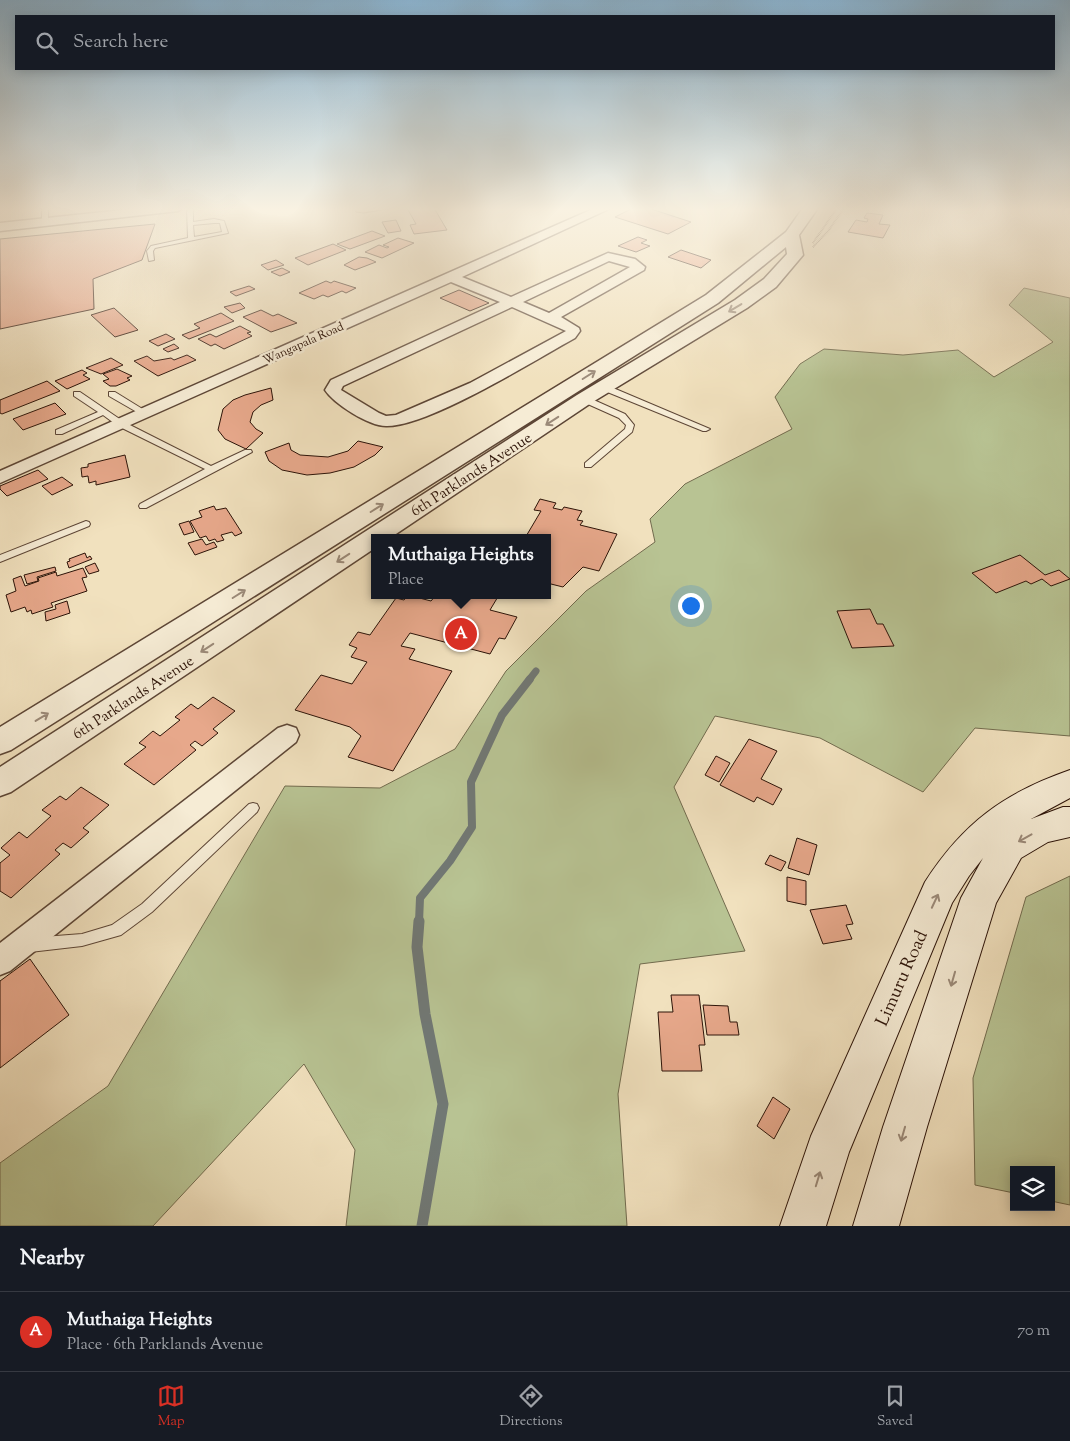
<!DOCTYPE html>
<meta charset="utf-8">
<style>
:root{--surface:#171b24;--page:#20242c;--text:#f1f3f6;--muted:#9ea1a6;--line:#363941;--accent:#d93025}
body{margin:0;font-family:"Sorts Mill Goudy",serif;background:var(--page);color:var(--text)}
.controls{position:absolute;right:15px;bottom:15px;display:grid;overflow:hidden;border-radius:0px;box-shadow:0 2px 12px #0003}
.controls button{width:45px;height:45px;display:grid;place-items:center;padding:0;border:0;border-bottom:1px solid var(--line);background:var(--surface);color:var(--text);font:25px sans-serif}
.you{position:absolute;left:690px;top:605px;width:18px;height:18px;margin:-12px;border:4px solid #fff;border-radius:50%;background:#1a73e8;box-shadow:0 0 0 8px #1a73e833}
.badge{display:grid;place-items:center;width:32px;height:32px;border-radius:50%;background:var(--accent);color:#fff;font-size:16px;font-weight:700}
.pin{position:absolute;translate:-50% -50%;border:2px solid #fff;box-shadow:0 1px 5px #0006}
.popup{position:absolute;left:371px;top:534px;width:180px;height:65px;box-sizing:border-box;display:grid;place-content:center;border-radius:0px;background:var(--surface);filter:drop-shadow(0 1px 4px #0005);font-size:16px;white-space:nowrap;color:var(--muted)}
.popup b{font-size:19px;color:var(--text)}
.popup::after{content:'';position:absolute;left:50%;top:100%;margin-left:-10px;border:10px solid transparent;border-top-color:var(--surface)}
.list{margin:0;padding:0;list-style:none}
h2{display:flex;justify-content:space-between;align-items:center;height:65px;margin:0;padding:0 20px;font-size:21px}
h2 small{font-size:16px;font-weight:400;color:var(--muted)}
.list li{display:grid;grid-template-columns:32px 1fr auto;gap:15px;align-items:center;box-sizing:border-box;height:80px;padding:0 20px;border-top:1px solid var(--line)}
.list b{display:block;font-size:19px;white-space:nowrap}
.list p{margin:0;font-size:16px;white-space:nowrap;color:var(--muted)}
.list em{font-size:16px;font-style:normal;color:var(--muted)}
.icon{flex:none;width:28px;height:28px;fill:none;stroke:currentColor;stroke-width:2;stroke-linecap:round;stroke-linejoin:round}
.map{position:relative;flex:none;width:1070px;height:1226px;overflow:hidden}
.search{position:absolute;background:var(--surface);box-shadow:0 2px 12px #0003;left:15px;right:15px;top:15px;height:55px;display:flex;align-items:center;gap:12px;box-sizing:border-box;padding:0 18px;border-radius:0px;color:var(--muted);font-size:19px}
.sheet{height:145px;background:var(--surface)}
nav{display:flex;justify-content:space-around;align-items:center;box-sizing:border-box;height:70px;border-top:1px solid var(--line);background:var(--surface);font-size:14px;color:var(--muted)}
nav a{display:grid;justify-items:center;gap:2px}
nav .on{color:var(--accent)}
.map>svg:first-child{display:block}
.green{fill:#b8c393;stroke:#726b4e}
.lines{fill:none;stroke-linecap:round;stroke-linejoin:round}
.stream-far2{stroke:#717874;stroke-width:7}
.stream-far1{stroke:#717874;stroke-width:8}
.stream{stroke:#717874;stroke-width:11}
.building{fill:#e7a88b;stroke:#2c1308}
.service-casing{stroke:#5d4636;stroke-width:2}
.minor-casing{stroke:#5d4636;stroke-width:3}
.tertiary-casing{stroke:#5d4636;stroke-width:3}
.secondary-casing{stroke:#2c1308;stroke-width:2}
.path{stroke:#2c1308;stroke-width:2;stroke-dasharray:0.5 1;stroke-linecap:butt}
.service{fill:#f6ecd5;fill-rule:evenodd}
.minor{fill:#f6ecd5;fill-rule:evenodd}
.tertiary{fill:#f6ecd5;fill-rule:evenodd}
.secondary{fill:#f6ecd5;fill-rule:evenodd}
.oneway{stroke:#9b8a79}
.labels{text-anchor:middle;stroke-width:5;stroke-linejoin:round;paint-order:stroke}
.far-street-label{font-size:12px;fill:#2c1308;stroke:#f6ecd5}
.street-label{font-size:15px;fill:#2c1308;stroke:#f6ecd5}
.near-street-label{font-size:18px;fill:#2c1308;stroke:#f6ecd5}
</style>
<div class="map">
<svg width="1070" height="1226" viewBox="0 0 1070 1226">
<rect width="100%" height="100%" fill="#f1e1be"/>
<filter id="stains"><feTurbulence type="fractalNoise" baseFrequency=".004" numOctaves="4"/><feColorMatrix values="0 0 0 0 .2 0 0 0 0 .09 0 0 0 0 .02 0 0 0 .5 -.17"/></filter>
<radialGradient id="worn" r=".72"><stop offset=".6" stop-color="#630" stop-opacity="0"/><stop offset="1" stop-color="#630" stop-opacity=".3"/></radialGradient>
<g class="green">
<polygon points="1024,288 1070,298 1070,736 975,728 923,792 820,738 715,716 674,787 745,951 640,964 618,1094 627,1226 346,1226 355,1150 304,1064 153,1226 0,1226 0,1163 108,1086 285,786 380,788 455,749 506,671 586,591 655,542 650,519 685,484 792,429 775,397 800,364 824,349 903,355 958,350 994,377 1053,342 1009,305"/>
<polygon points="1070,876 1070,1205 1051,1201 1051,1170 1014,1170 1014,1193 975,1185 973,1078 1026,897"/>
</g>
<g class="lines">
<polyline class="stream-far2" points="529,680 536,671"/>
<polyline class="stream-far1" points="419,922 420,898 450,861 472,827 471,782 502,715 530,679"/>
<polyline class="stream" points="419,921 417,947 425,1014 443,1104 422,1226"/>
</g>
<g class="building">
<polygon points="354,208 387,208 388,209 364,213 356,212"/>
<polygon points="407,208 434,208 447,230 414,234 410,225 416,224"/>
<polygon points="633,208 648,208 691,222 668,234 615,217"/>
<polygon points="867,213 883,215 879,224 890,225 883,238 848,232 856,220 867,222 868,219 864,218"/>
<polygon points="396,220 401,231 388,233 382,222"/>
<polygon points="155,224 142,260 93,279 94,309 0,329 0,239"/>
<polygon points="372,231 385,236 350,249 337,244"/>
<polygon points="638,237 647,240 641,243 650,246 636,252 618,246"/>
<polygon points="398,238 414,243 382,258 365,252 379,245 387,248 389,247 383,245"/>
<polygon points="333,244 346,250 308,265 295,258"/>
<polygon points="681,250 711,260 701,268 668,257"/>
<polygon points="359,257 367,258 376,262 355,270 344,265"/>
<polygon points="276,260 284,265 268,270 261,265"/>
<polygon points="282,268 290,272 280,276 271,272"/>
<polygon points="326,281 331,283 334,281 356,288 346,293 342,291 328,297 323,295 314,299 299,293"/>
<polygon points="249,286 255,289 236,296 230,292"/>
<polygon points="459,290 489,303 470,311 440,298"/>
<polygon points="240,303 245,308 232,313 224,307"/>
<polygon points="114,308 138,330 115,337 91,315"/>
<polygon points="261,310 273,316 278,314 297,323 271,332 243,317"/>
<polygon points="221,313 234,321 189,339 182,335 200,328 194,324"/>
<polygon points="240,326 251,332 247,333 252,336 224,349 215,344 211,346 198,339 210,334 216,337"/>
<polygon points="166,334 175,339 158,346 149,341"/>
<polygon points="174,344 179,348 168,352 163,349"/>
<polygon points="187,355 196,360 158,376 134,361 147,356 154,361 171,358 174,360"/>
<polygon points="111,358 123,365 101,374 86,368"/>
<polygon points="117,369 132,376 127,378 130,380 116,386 110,386 103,381 109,379 103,374"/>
<polygon points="82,370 87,373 83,375 90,379 67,389 55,381"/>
<polygon points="47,381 60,391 2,414 0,413 0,400"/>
<polygon points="271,388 273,400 261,405 253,412 250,422 256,429 263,433 246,449 225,439 218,430 223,409 233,400 245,395"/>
<polygon points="55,403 66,414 23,430 13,419"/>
<polygon points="358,441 383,447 375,455 354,467 330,473 307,475 282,470 269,461 265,452 289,443 291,450 300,455 328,457 348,451"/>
<polygon points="125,455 130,477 96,485 96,481 89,483 88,476 82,477 81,468 88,467 88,464"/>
<polygon points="38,470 48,479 7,496 0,489 0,486"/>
<polygon points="62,477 73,485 52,495 42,486"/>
<polygon points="540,499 556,503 553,508 562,510 564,507 582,511 577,520 583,521 580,525 617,534 599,571 583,567 563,587 547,583 547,538 525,538 541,511 534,510"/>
<polygon points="214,506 216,510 226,508 242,533 235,536 232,532 221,535 224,540 217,542 215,539 209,541 206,536 200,538 190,521 202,517 199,511"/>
<polygon points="189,521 194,532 184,535 179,524"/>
<polygon points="202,539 206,545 214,542 217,547 195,555 188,543"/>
<polygon points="85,553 87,558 90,556 92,559 69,568 67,562 70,561 69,559"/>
<polygon points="1020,555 1045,575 1059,570 1070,579 1051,586 1042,579 1031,584 1026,581 996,593 972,573"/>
<polygon points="95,563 99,571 89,574 85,567"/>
<polygon points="55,567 56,571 37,577 38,581 27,584 24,575"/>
<polygon points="83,568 87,577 82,578 87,591 51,603 53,607 32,614 31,610 27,612 25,607 11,612 6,595 16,591 13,579 21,576 25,586 39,581 38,578 56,572 57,576"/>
<polygon points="408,595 431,601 436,595 499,595 490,610 517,617 505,639 499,638 490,654 410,633 401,646 415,649 409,659 452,671 393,771 348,757 361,736 350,727 295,710 321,675 352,684 367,662 351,657 357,648 349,645 358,632 370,635 396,598 404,600"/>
<polygon points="67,601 70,613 46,621 45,612 56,609 55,605"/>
<polygon points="870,609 877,624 883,624 894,646 852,648 837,611"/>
<polygon points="213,697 235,711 213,729 218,733 202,746 195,741 190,745 196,750 154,785 124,764 146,747 139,743 153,731 160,736 180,720 175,717 191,704 198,709"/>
<polygon points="749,739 777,751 761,779 782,789 773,805 757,797 754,802 720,785"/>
<polygon points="716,756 730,763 719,782 705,775"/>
<polygon points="81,787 109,805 83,828 89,832 71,848 63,843 55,850 60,854 11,898 0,891 0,863 10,855 1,848 19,832 27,838 51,816 42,810 60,796 66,800"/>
<polygon points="797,838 817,845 809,875 788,868"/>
<polygon points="770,855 786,862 781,871 765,864"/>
<polygon points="787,877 806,881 806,905 787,901"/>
<polygon points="846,905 853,924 846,925 852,939 823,944 810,910"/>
<polygon points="30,959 69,1015 0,1068 0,981"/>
<polygon points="671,995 699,995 705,1045 699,1045 702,1071 662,1071 658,1012 673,1012"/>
<polygon points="703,1005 728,1006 730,1022 737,1022 739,1035 707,1035"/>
<polygon points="773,1097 790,1109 774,1139 757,1126"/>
</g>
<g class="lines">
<g class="service-casing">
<g id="service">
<polygon points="42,208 48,208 48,222 45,224 42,222"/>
<path d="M187 208H193V222L214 219 224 221 228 233 155 248 153 251 154 260 149 261 147 251 151 246 188 238ZM214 223H220L222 232 194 237 193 225Z"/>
<polygon points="600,385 606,385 710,429 706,431 703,431 600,389"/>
<polygon points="74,392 80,392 124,422 211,466 245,450 251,450 252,452 146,508 140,508 139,506 140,504 205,469 118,426 103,415 62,434 56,434 56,430 98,412 74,396"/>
<polygon points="109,392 115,392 149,413 148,415 142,415 109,396"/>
<polygon points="581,397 587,397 625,414 634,425 632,432 591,467 585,467 585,463 625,429 626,425 619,418 581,401"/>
<polygon points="86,521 89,522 90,524 89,526 0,562 0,555"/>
<polygon points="253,803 257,804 259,808 257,812 152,912 121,935 82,946 30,952 25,950 23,945 25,940 30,938 82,934 112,925 142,904 249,804"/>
</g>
</g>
<g class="minor-casing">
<g id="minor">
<polygon points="141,208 183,208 178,211 0,231 0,223"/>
<path d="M595 208H611L462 277 511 297 608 253 635 259 645 267 644 270 561 317 579 328 580 331 575 338C535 360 428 427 386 426 369 426 334 404 325 390L331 380 500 302 451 282 0 483V471ZM609 261 630 267 549 313 523 302ZM512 307 566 331 470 383 396 415 386 416 379 413 341 390 343 386Z"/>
<polygon points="287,725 296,728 299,735 296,742 10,971 0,975 0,943 278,728"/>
</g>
</g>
<g class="tertiary-casing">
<polygon id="tertiary" points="803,208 818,208 799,235 803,255 776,287 747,308 591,403 390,538 375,538 375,548 11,792 0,796 0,767 577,395 735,300 764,279 787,254 786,247 718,303 11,750 0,754 0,727 706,295 786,232"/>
</g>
<g class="secondary-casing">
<path id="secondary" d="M1070 770V798L1031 819 1063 807H1070V837L1048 842 1021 858 996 903 927 1127 899 1226H853L883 1127 961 898 983 858 969 876 952 903 849 1152 826 1226H780L811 1136 925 882C963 823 1004 793 1070 770Z"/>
</g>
<g class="path">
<polyline points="813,243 837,208"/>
<polyline points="813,247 829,230 844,208"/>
</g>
<use href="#service" class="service"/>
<use href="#minor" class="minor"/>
<use href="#tertiary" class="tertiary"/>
<use href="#secondary" class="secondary"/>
</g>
<defs><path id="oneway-shaft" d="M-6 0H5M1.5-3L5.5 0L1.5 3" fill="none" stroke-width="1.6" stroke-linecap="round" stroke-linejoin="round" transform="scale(1.25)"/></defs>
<g class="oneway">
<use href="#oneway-shaft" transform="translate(735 308) rotate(149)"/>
<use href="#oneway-shaft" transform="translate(589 375) rotate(-32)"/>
<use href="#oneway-shaft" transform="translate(552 421) rotate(147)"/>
<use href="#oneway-shaft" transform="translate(377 508) rotate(-32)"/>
<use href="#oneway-shaft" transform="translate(343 558) rotate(147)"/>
<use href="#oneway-shaft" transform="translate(239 594) rotate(-32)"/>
<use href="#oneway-shaft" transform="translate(207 648) rotate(147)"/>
<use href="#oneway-shaft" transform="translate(42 717) rotate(-31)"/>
<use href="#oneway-shaft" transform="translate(1025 838) rotate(151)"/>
<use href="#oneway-shaft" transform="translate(935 901) rotate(-65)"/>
<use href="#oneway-shaft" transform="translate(953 979) rotate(106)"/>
<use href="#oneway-shaft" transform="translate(903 1134) rotate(106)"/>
<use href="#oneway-shaft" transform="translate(818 1179) rotate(-73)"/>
</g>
<linearGradient id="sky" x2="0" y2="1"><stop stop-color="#8bb7d6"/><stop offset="0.55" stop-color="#f9f2e2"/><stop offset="1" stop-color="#f9f2e2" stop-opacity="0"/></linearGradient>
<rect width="1070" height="380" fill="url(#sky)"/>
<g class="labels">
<g class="far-street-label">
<text transform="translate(303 343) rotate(-24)" y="4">Wangapala Road</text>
</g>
<g class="street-label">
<text transform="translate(471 474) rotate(-33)" y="5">6th Parklands Avenue</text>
<text transform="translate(133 697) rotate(-33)" y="5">6th Parklands Avenue</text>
</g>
<g class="near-street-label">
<text transform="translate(901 978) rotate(-66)" y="6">Limuru Road</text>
</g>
</g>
<rect width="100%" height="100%" filter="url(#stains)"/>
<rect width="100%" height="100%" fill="url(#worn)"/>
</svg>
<div class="controls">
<button><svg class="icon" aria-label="layers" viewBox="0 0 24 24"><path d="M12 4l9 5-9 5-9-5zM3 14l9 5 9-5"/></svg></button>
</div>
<div class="you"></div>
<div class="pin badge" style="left:461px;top:634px">A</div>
<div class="popup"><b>Muthaiga Heights</b>Place</div>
<div class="search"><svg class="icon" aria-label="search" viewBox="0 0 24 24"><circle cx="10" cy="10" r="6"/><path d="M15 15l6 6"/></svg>Search here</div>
</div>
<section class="sheet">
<h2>Nearby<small></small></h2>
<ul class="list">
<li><span class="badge">A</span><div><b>Muthaiga Heights</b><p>Place · 6th Parklands Avenue</p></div><em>70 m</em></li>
</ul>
</section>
<nav>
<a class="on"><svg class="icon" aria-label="map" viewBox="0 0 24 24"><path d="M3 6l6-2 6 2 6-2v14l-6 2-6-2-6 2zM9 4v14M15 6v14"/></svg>Map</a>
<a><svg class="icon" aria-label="directions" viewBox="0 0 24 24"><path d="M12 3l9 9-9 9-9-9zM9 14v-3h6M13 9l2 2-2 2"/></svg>Directions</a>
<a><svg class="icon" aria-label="saved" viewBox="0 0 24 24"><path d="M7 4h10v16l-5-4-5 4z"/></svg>Saved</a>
</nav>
